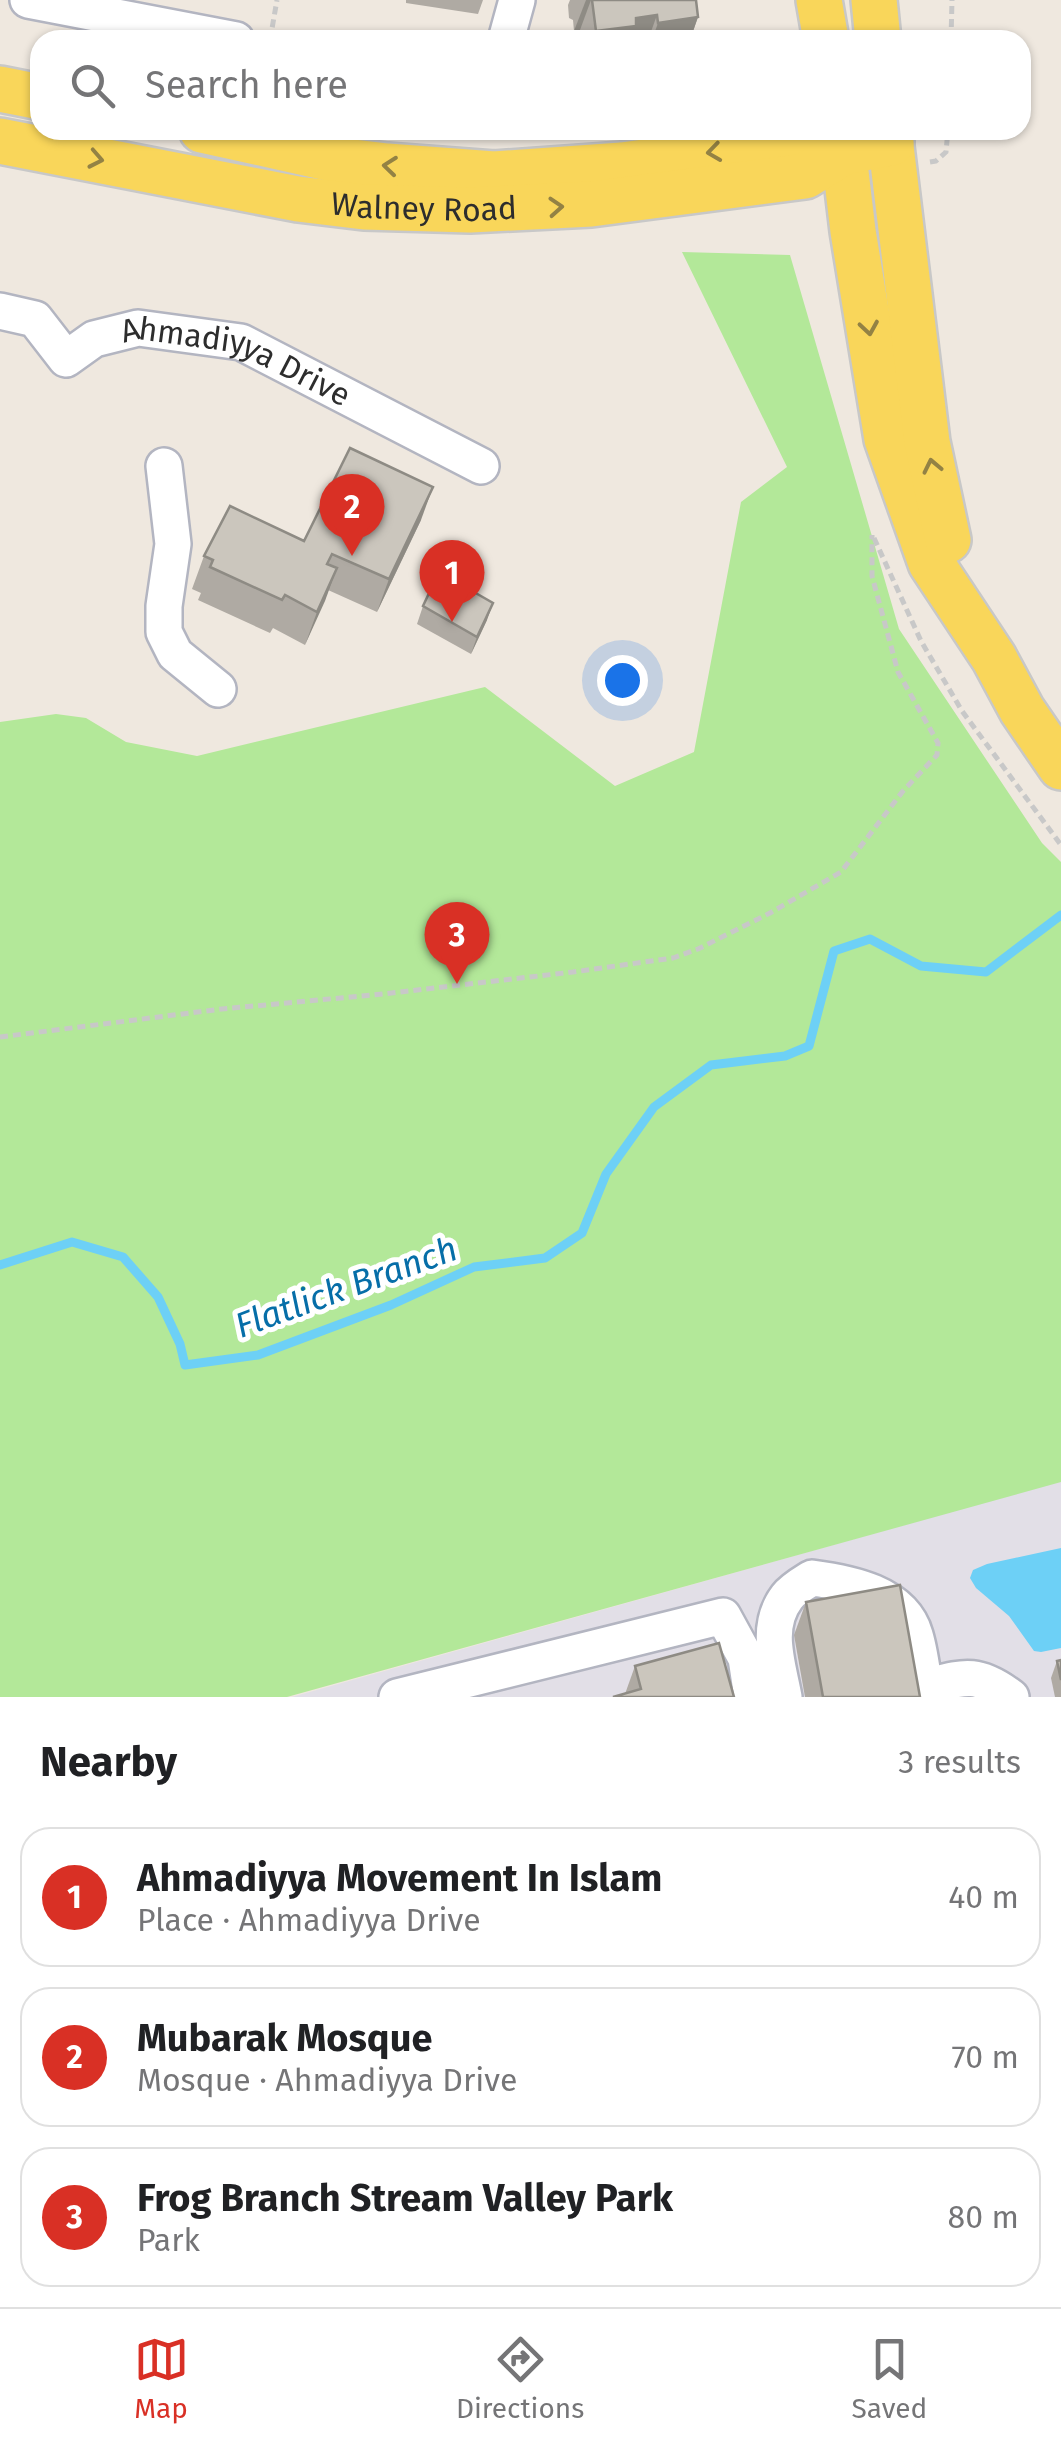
<!DOCTYPE html>
<meta charset="utf-8">
<style>
:root{--surface:#fff;--page:#f6f6f6;--text:#202124;--muted:#757577;--line:#e0e0e0;--accent:#d93025}
body{margin:0;font-family:"Fira Sans",sans-serif;background:var(--page);color:var(--text)}
.you{position:absolute;left:622px;top:680px;width:35px;height:35px;margin:-25px;border:8px solid #fff;border-radius:50%;background:#1a73e8;box-shadow:0 0 0 15px #1a73e833}
.badge{display:grid;place-items:center;width:65px;height:65px;border-radius:50%;background:var(--accent);color:#fff;font-size:32px;font-weight:700}
.pin{position:absolute;translate:-50% -82px;filter:drop-shadow(0 2px 5px #0008)}
.pin::after{content:'';position:absolute;top:52px;width:35px;height:30px;background:inherit;clip-path:polygon(0 0,100% 0,50% 100%)}
.list{margin:0;padding:0;list-style:none}
h2{display:flex;justify-content:space-between;align-items:center;height:130px;margin:0;padding:0 40px;font-size:42px}
h2 small{font-size:32px;font-weight:400;color:var(--muted)}
.list li{display:grid;grid-template-columns:65px 1fr auto;gap:30px;align-items:center;box-sizing:border-box;height:140px;margin:0 20px 20px;padding:0 20px;border:2px solid var(--line);border-radius:30px}
.list b{display:block;font-size:38px;white-space:nowrap}
.list p{margin:0;font-size:32px;white-space:nowrap;color:var(--muted)}
.list em{font-size:32px;font-style:normal;color:var(--muted)}
.icon{flex:none;width:55px;height:55px;fill:none;stroke:currentColor;stroke-width:2;stroke-linecap:round;stroke-linejoin:round}
.map{position:relative;flex:none;width:1061px;height:1697px;overflow:hidden}
.search{position:absolute;background:var(--surface);box-shadow:0 2px 8px #0004;left:30px;right:30px;top:30px;height:110px;display:flex;align-items:center;gap:25px;box-sizing:border-box;padding:0 35px;border-radius:30px;color:var(--muted);font-size:38px}
.sheet{height:610px;background:var(--surface)}
nav{display:flex;justify-content:space-around;align-items:center;box-sizing:border-box;height:140px;border-top:2px solid var(--line);background:var(--surface);font-size:28px;color:var(--muted)}
nav a{display:grid;justify-items:center;gap:5px}
nav .on{color:var(--accent)}
.map>svg:first-child{display:block}
.industrial{fill:#e2dfe7}
.green{fill:#b3e899}
.water{fill:#6dd0f6}
.lines{fill:none;stroke-linecap:round;stroke-linejoin:round}
.stream{stroke:#6dd0f6;stroke-width:9}
.minor-casing{stroke:#b3b5c1;stroke-width:40}
.major-casing{stroke:#c8c8c8;stroke-width:50}
.path{stroke:#c8c8c8;stroke-width:5;stroke-dasharray:8 5;stroke-linecap:butt}
.minor{stroke:#fff;stroke-width:35}
.major{stroke:#f9d65a;stroke-width:45}
.wall{fill:#afaaa3}
.shaded-wall{fill:#8e8b84}
.building{fill:#cbc6bd;stroke:#8e8b84;stroke-width:2.5}
.oneway{stroke:#938244}
.labels{text-anchor:middle;stroke-width:10;stroke-linejoin:round;paint-order:stroke}
.street-label{font-size:32px;fill:#2d2d2d;stroke:#fff}
.water-label{font-size:35px;font-style:italic;fill:#066ea8;stroke:#fff}
</style>
<div class="map">
<svg width="1061" height="1697" viewBox="0 0 1061 1697">
<rect width="100%" height="100%" fill="#efe8df"/>
<polygon class="industrial" points="1061,1481 1061,1697 292,1697"/>
<polygon class="green" points="682,252 790,255 899,629 1042,843 1061,862 1061,1482 287,1697 0,1697 0,722 56,714 86,718 126,742 197,756 485,687 615,786 694,752 741,502 787,467"/>
<polygon class="water" points="1061,1548 1061,1648 1041,1652 1034,1651 1009,1616 976,1588 970,1578 973,1570 987,1564"/>
<g class="lines">
<polyline class="stream" points="0,1265 72,1242 123,1257 158,1297 180,1344 185,1365 258,1355 391,1305 474,1267 545,1258 582,1233 606,1174 654,1107 711,1065 785,1056 809,1046 834,951 870,939 921,966 986,972 1061,915"/>
<g class="minor-casing">
<g id="minor">
<polyline points="28,0 236,40"/>
<polyline points="506,40 517,0"/>
<path id="s1" d="M0 311 35 319 66 359 94 339 138 328 241 342 481 466"/>
<polyline points="164,466 173,544 164,606 164,632 175,654 218,689"/>
<path d="M924 1687C964 1677 976 1671 1011 1697"/>
<polyline points="397,1697 723,1616 746,1658 752,1697"/>
<path d="M784 1697C778 1664 764 1627 787 1597 793 1589 804 1583 812 1578 850 1583 903 1593 915 1635 921 1655 923 1677 926 1697"/>
</g>
</g>
<g class="major-casing">
<g id="major">
<polyline points="819,0 826,40"/>
<polyline points="874,0 878,40"/>
<polyline points="0,89 40,97"/>
<polyline points="202,130 337,160 387,166 494,174 622,165 799,141 844,152"/>
<polyline points="841,130 853,231 887,439 931,563 994,658 1022,710 1061,767"/>
<polyline points="889,130 927,442 948,540"/>
<path id="s2" d="M0 141 298 199 364 207 470 210 591 204 805 176 844 152 891 143"/>
</g>
</g>
<g class="path">
<polyline points="270,40 277,0"/>
<polyline points="951,40 952,0"/>
<polyline points="930,162 936,161 946,152 948,130"/>
<polyline points="874,538 921,641 962,711 1061,845"/>
<polyline points="0,1037 222,1009 383,994 573,972 673,958 698,949 770,913 841,872 903,791 937,755 938,743 898,672 872,576 872,535"/>
</g>
<use href="#minor" class="minor"/>
<use href="#major" class="major"/>
</g>
<g class="wall">
<polygon points="406,0 483,0 478,14 406,3"/>
<polygon points="570,0 696,0 698,17 690,40 581,40 580,30 574,31 573,20 569,18 568,5"/>
<polygon points="421,520 377,612 328,590 305,645 273,628 270,633 198,600 201,593 192,589 204,556 304,541"/>
<polygon points="423,606 487,620 471,654 417,624"/>
<polygon points="806,1602 920,1697 805,1697 794,1635"/>
<polygon points="1061,1660 1061,1697 1055,1697 1051,1678 1057,1661"/>
<polygon points="635,1666 734,1697 625,1694"/>
</g>
<g class="shaded-wall">
<polygon points="586,0 591,0 580,30 574,31"/>
<polygon points="657,15 648,40 593,40 596,31 636,18"/>
<polygon points="698,17 690,40 652,40 658,23"/>
<polygon points="433,487 421,520 377,612 389,579"/>
<polygon points="337,568 325,601 305,645 317,612"/>
<polygon points="493,603 487,620 471,654 477,637"/>
</g>
<g class="building">
<polygon points="592,0 696,0 698,17 658,23 657,15 636,18 636,26 596,31"/>
<polygon points="350,448 433,487 389,579 332,554 327,564 337,568 317,612 285,595 282,600 210,567 213,560 204,556 230,506 304,541"/>
<polygon points="439,572 493,603 477,637 423,606"/>
<polygon points="900,1585 920,1697 823,1697 806,1602"/>
<polygon points="719,1643 734,1697 613,1697 641,1689 635,1666"/>
<polygon points="1061,1660 1061,1680 1057,1661"/>
</g>
<defs><path id="oneway-chevron" d="M-2-3.5L2.5 0L-2 3.5" fill="none" stroke-width="1.6" stroke-linecap="round" stroke-linejoin="round" transform="scale(2.5)"/></defs>
<g class="oneway">
<use href="#oneway-chevron" transform="translate(714 152) rotate(172)"/>
<use href="#oneway-chevron" transform="translate(96 159) rotate(11)"/>
<use href="#oneway-chevron" transform="translate(390 166) rotate(-174)"/>
<use href="#oneway-chevron" transform="translate(556 207) rotate(-4)"/>
<use href="#oneway-chevron" transform="translate(869 328) rotate(81)"/>
<use href="#oneway-chevron" transform="translate(932 466) rotate(-102)"/>
</g>
<g class="labels">
<g class="street-label">
<text dy="11" stroke="none"><textPath href="#s2" startOffset="430">Walney Road</textPath></text>
<text dy="11" stroke="none"><textPath href="#s1" startOffset="270">Ahmadiyya Drive</textPath></text>
</g>
<g class="water-label">
<text transform="translate(346 1287) rotate(-20)" y="12">Flatlick Branch</text>
</g>
</g>
</svg>
<div class="you"></div>
<div class="pin badge" style="left:452px;top:622px">1</div>
<div class="pin badge" style="left:352px;top:556px">2</div>
<div class="pin badge" style="left:457px;top:984px">3</div>
<div class="search"><svg class="icon" aria-label="search" viewBox="0 0 24 24"><circle cx="10" cy="10" r="6"/><path d="M15 15l6 6"/></svg>Search here</div>
</div>
<section class="sheet">
<h2>Nearby<small>3 results</small></h2>
<ul class="list">
<li><span class="badge">1</span><div><b>Ahmadiyya Movement In Islam</b><p>Place · Ahmadiyya Drive</p></div><em>40 m</em></li>
<li><span class="badge">2</span><div><b>Mubarak Mosque</b><p>Mosque · Ahmadiyya Drive</p></div><em>70 m</em></li>
<li><span class="badge">3</span><div><b>Frog Branch Stream Valley Park</b><p>Park</p></div><em>80 m</em></li>
</ul>
</section>
<nav>
<a class="on"><svg class="icon" aria-label="map" viewBox="0 0 24 24"><path d="M3 6l6-2 6 2 6-2v14l-6 2-6-2-6 2zM9 4v14M15 6v14"/></svg>Map</a>
<a><svg class="icon" aria-label="directions" viewBox="0 0 24 24"><path d="M12 3l9 9-9 9-9-9zM9 14v-3h6M13 9l2 2-2 2"/></svg>Directions</a>
<a><svg class="icon" aria-label="saved" viewBox="0 0 24 24"><path d="M7 4h10v16l-5-4-5 4z"/></svg>Saved</a>
</nav>
